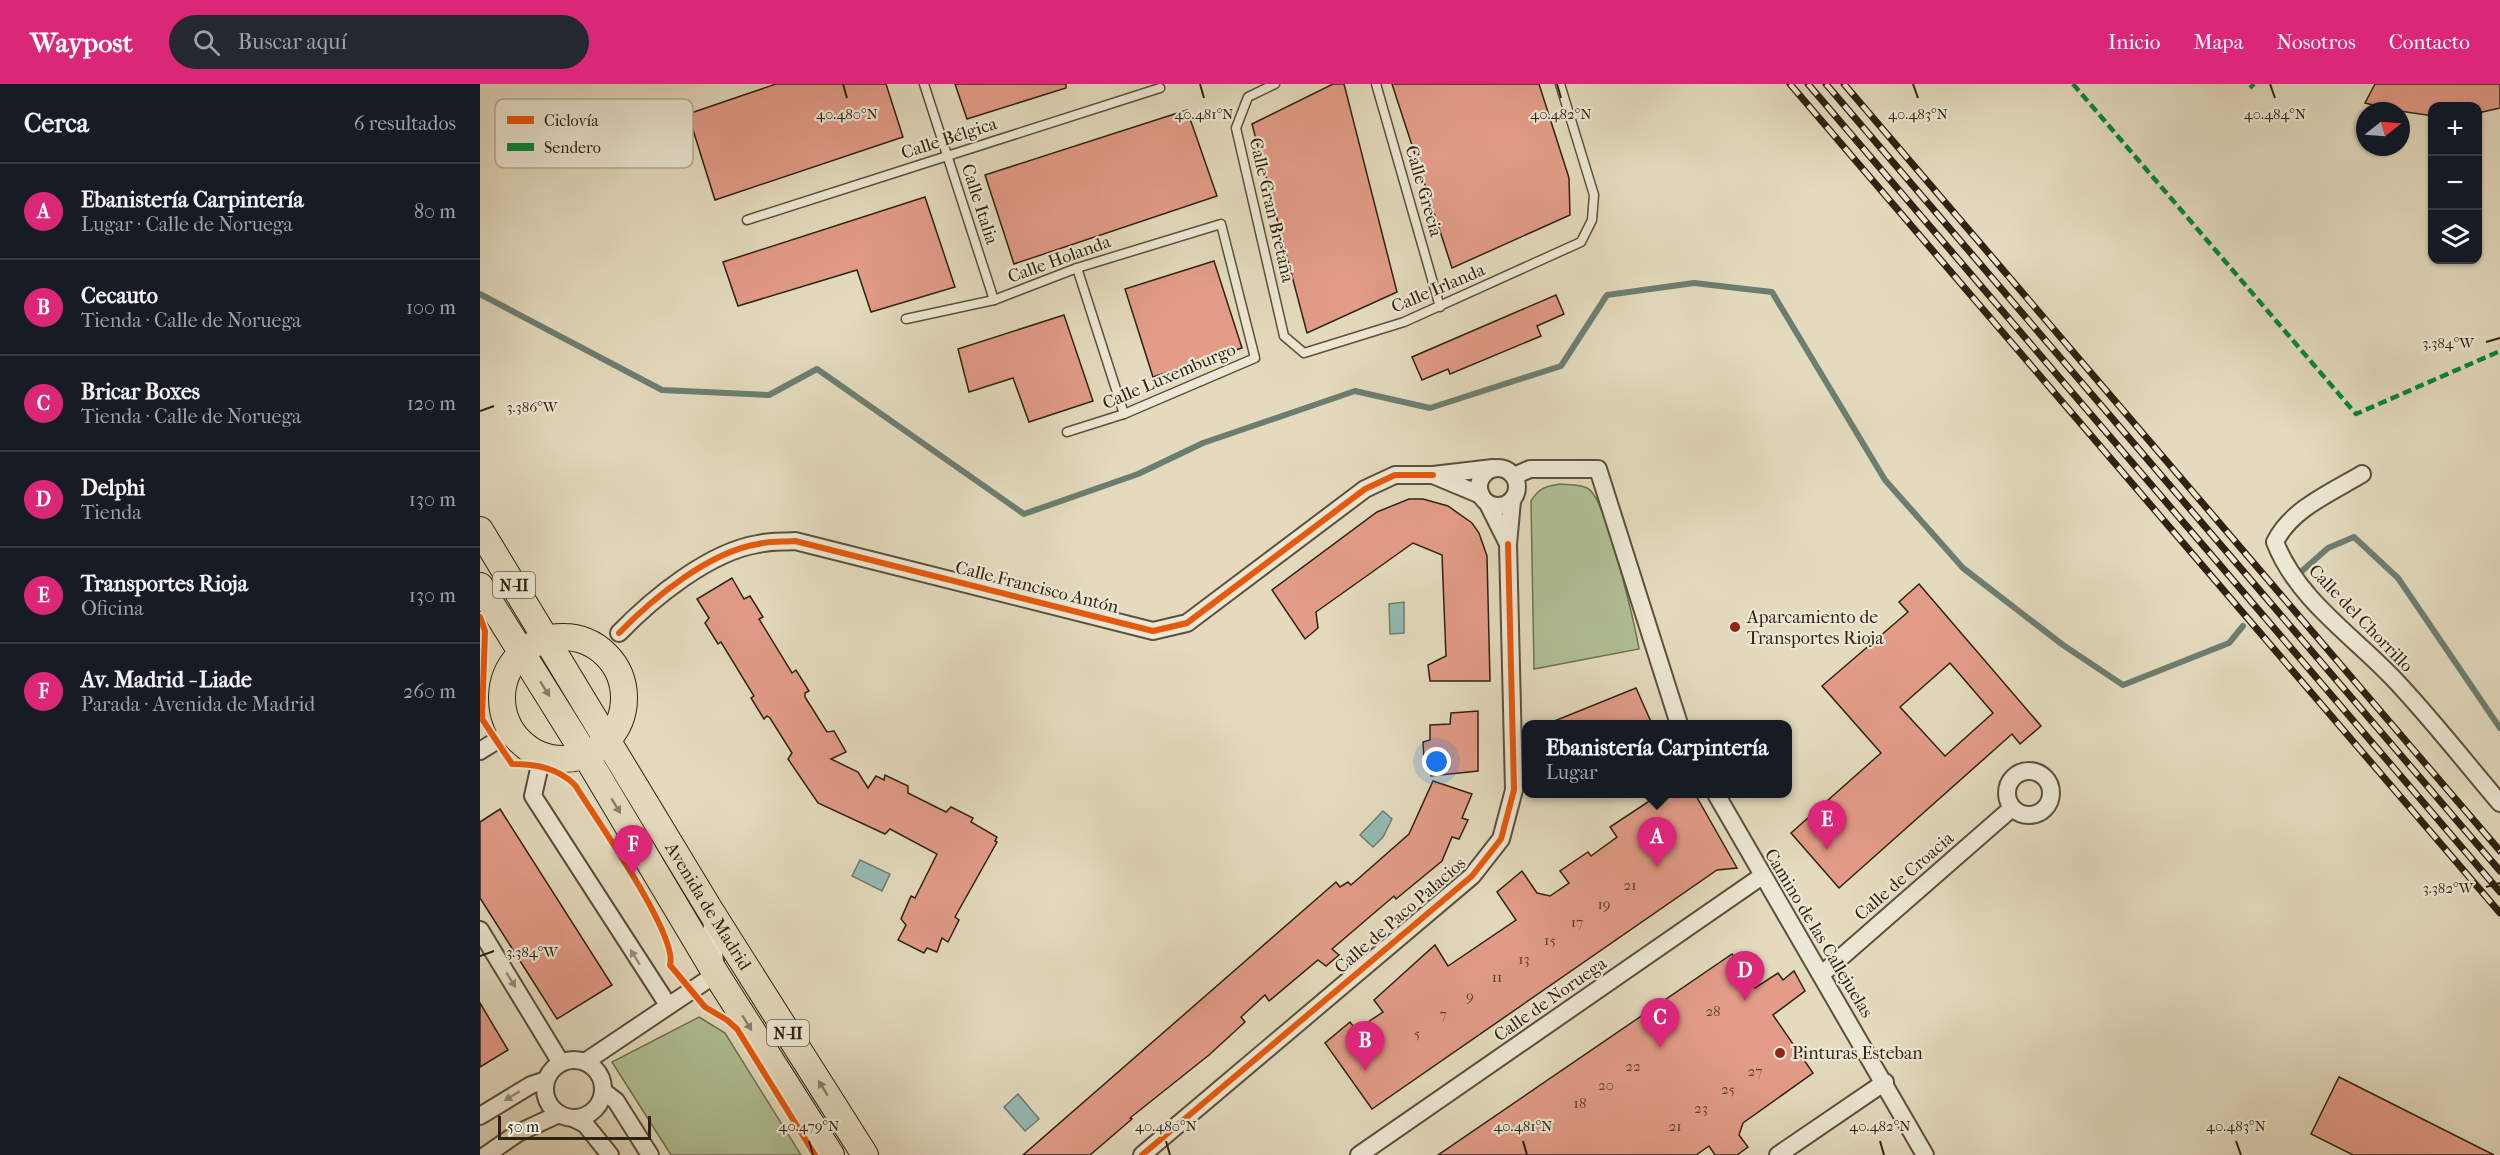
<!DOCTYPE html>
<html lang="es">
<meta charset="utf-8">
<style>
:root{--surface:#171b24;--page:#242831;--text:#f1f3f6;--muted:#9ea1a6;--line:#363941;--accent:#db2777}
body{margin:0;font-family:"IM FELL French Canon",serif;background:var(--page);color:var(--text)}
.controls{position:absolute;right:18px;top:18px;display:grid;overflow:hidden;border-radius:12px;box-shadow:0 2px 4px #0004}
.controls button{width:54px;height:54px;display:grid;place-items:center;padding:0;border:0;border-bottom:2px solid var(--line);background:var(--surface);color:var(--text);font:30px sans-serif}
.compass{position:absolute;left:1876px;top:18px;width:54px;height:54px;border-radius:50%;background:var(--surface);box-shadow:0 2px 4px #0004;rotate:73deg}
.scale{position:absolute;left:18px;bottom:15px;width:153px;box-sizing:border-box;padding-left:6px;border:3px solid #2f2210;border-top:0;font-size:16px;line-height:21px;white-space:nowrap;color:#2f2210;-webkit-text-stroke:4px #ede8d5;paint-order:stroke}
.you{position:absolute;left:957px;top:678px;width:21px;height:21px;margin:-15px;border:4px solid #fff;border-radius:50%;background:#1a73e8;box-shadow:0 0 0 9px #1a73e833}
.badge{display:grid;place-items:center;width:39px;height:39px;border-radius:50%;background:var(--accent);color:#fff;font-size:20px;font-weight:700}
.pin{position:absolute;translate:-50% -50px;filter:drop-shadow(0 2px 3px #0008)}
.pin::after{content:'';position:absolute;top:32px;width:21px;height:18px;background:inherit;clip-path:polygon(0 0,100% 0,50% 100%)}
.popup{position:absolute;left:1042px;top:636px;width:270px;height:78px;box-sizing:border-box;display:grid;place-content:center;border-radius:12px;background:var(--surface);filter:drop-shadow(0 2px 4px #0005);font-size:20px;white-space:nowrap;color:var(--muted)}
.popup b{font-size:22px;color:var(--text)}
.popup::after{content:'';position:absolute;left:50%;top:100%;margin-left:-12px;border:12px solid transparent;border-top-color:var(--surface)}
.list{margin:0;padding:0;list-style:none}
h2{display:flex;justify-content:space-between;align-items:center;height:78px;margin:0;padding:0 24px;font-size:26px}
h2 small{font-size:20px;font-weight:400;color:var(--muted)}
.list li{display:grid;grid-template-columns:39px 1fr auto;gap:18px;align-items:center;box-sizing:border-box;height:96px;padding:0 24px;border-top:2px solid var(--line)}
.list b{display:block;font-size:22px;white-space:nowrap}
.list p{margin:0;font-size:20px;white-space:nowrap;color:var(--muted)}
.list em{font-size:20px;font-style:normal;color:var(--muted)}
.icon{flex:none;width:33px;height:33px;fill:none;stroke:currentColor;stroke-width:2;stroke-linecap:round;stroke-linejoin:round}
.map{position:relative;flex:none;width:2020px;height:1071px;overflow:hidden}
header{display:flex;align-items:center;gap:36px;box-sizing:border-box;height:84px;padding:0 30px;background:var(--accent);color:#fff}
header strong{font-size:28px}
nav{display:flex;gap:33px;margin-inline-start:auto;font-size:21px}
.search{width:420px;height:54px;background:var(--page);display:flex;align-items:center;gap:15px;box-sizing:border-box;padding:0 21px;border-radius:33px;color:var(--muted);font-size:22px}
main{display:flex}
aside{flex:1;background:var(--surface)}
.map>svg:first-child{display:block}
.green{fill:#b0c195;stroke:#707252;stroke-width:1.5}
.water{fill:#95bbb4;stroke:#6c7e72;stroke-width:1.5}
.lines{fill:none;stroke-linecap:round;stroke-linejoin:round}
.stream{stroke:#6c7e72;stroke-width:6}
.building{fill:#e39c88;stroke:#2f2210;stroke-width:1.5;fill-rule:evenodd}
.service-casing{stroke:#5c503c;stroke-width:11}
.minor-casing{stroke:#5c503c;stroke-width:20}
.primary-casing{stroke:#2f2210;stroke-width:28}
.service{stroke:#ede8d5;stroke-width:8}
.minor{stroke:#ede8d5;stroke-width:16}
.primary{stroke:#e4dbbe;stroke-width:26}
.rail-casing{stroke:#2f2210;stroke-width:7}
.rail{stroke:#ede8d5;stroke-width:4.5;stroke-dasharray:14;stroke-linecap:butt}
.quiet{stroke:#00873e;stroke-width:4.5;stroke-dasharray:9 4.5;stroke-linecap:butt}
.cycleway-casing{stroke:#ede8d5;stroke-width:10}
.cycleway{stroke:#e8590c;stroke-width:6}
.oneway{fill:#8a7e67}
.oneway2{fill:#988f7c}
.ticks{fill:none;stroke:#2f2210;stroke-width:2}
.poi-dot{fill:#8f2418;stroke:#ede8d5;stroke-width:2}
.labels{text-anchor:middle;stroke-width:4.5;stroke-linejoin:round;paint-order:stroke}
.number-label{font-size:15px;fill:#5c402e}
.shield{fill:#ede8d5;stroke:#685d4b;stroke-width:1.5}
.shield-label{font-size:16px;font-weight:bold;fill:#2f2210}
.street-label{font-size:18px;fill:#2f2210;stroke:#ede8d5}
.poi-label{font-size:18px;fill:#2f2210;stroke:#ede8d5;text-anchor:start}
.key{fill:#ede8d5;stroke:#b4ad9a;stroke-width:1.5}
.key-label{font-size:16px;fill:#2f2210}
.ticks-label{font-size:15px;text-anchor:middle;fill:#2f2210;stroke:#ede8d5;stroke-width:4.5;stroke-linejoin:round;paint-order:stroke}
</style>
<header>
<strong>Waypost</strong>
<div class="search"><svg class="icon" aria-label="search" viewBox="0 0 24 24"><circle cx="10" cy="10" r="6"/><path d="M15 15l6 6"/></svg>Buscar aquí</div>
<nav><a>Inicio</a><a>Mapa</a><a>Nosotros</a><a>Contacto</a></nav>
</header>
<main>
<aside>
<h2>Cerca<small>6 resultados</small></h2>
<ul class="list">
<li><span class="badge">A</span><div><b>Ebanistería Carpintería</b><p>Lugar · Calle de Noruega</p></div><em>80 m</em></li>
<li><span class="badge">B</span><div><b>Cecauto</b><p>Tienda · Calle de Noruega</p></div><em>100 m</em></li>
<li><span class="badge">C</span><div><b>Bricar Boxes</b><p>Tienda · Calle de Noruega</p></div><em>120 m</em></li>
<li><span class="badge">D</span><div><b>Delphi</b><p>Tienda</p></div><em>130 m</em></li>
<li><span class="badge">E</span><div><b>Transportes Rioja</b><p>Oficina</p></div><em>130 m</em></li>
<li><span class="badge">F</span><div><b>Av. Madrid - Liade</b><p>Parada · Avenida de Madrid</p></div><em>260 m</em></li>
</ul>
</aside>
<div class="map">
<svg width="2020" height="1071" viewBox="0 0 2020 1071">
<rect width="100%" height="100%" fill="#e4dbbe"/>
<filter id="stains"><feTurbulence type="fractalNoise" baseFrequency=".00333" numOctaves="4"/><feColorMatrix values="0 0 0 0 .2 0 0 0 0 .09 0 0 0 0 .02 0 0 0 .5 -.17"/></filter>
<radialGradient id="worn" r=".72"><stop offset=".6" stop-color="#630" stop-opacity="0"/><stop offset="1" stop-color="#630" stop-opacity=".3"/></radialGradient>
<g class="green">
<path d="M1080 400C1090 401 1104 400 1111 407 1127 423 1154 537 1159 565L1054 585 1051 417C1059 404 1066 402 1080 400Z"/>
<polygon points="219,933 245,949 321,1071 191,1071 132,978"/>
</g>
<g class="water">
<polygon points="924,518 924,549 910,550 909,520"/>
<polygon points="903,727 912,735 903,753 893,763 880,751"/>
<polygon points="380,776 410,790 402,807 372,792"/>
<polygon points="538,1010 559,1035 545,1047 524,1023"/>
</g>
<g class="lines">
<g class="stream">
<polyline points="0,210 182,306 289,311 337,285 544,430 658,390 723,359 875,307 950,324 1081,282 1127,211 1214,199 1292,208 1405,396 1483,484 1583,561 1643,601 1749,559 1763,542"/>
<polyline points="1822,487 1848,464 1874,453 1918,494 2020,644"/>
</g>
</g>
<g class="building">
<polygon points="296,0 406,0 423,53 235,116 208,30"/>
<polygon points="475,0 586,0 586,4 487,35"/>
<polygon points="853,0 864,0 917,208 827,249 772,40"/>
<polygon points="912,0 1059,0 1089,94 1090,131 972,184"/>
<polygon points="1895,0 2020,0 2020,24 1998,29 1998,22 1953,22 1953,32 1913,26 1885,19"/>
<polygon points="707,26 737,112 534,180 505,91"/>
<polygon points="445,113 475,203 391,228 377,186 258,222 243,178"/>
<polygon points="734,177 762,264 673,293 645,205"/>
<polygon points="1076,211 1084,230 1057,242 1061,252 970,290 968,285 942,296 932,273"/>
<polygon points="584,231 613,317 549,338 533,294 489,308 478,265"/>
<polygon points="929,415 943,415 968,422 992,439 999,449 1007,472 1010,597 950,597 948,581 966,572 962,471 933,459 836,528 838,544 825,555 792,506 897,428"/>
<polygon points="252,494 264,515 270,512 283,533 279,535 312,589 316,586 329,607 325,609 325,613 347,648 354,647 366,668 351,675 378,688 388,704 396,692 404,696 405,691 428,702 428,709 466,728 471,723 493,734 491,738 517,753 515,757 517,758 475,833 479,836 468,858 462,854 457,868 447,864 444,869 418,856 426,841 421,835 431,812 435,814 457,770 410,745 405,750 338,719 308,675 312,669 290,634 287,632 284,635 271,614 274,612 241,558 238,560 225,539 229,534 217,515"/>
<path d="M1439 500 1561 642 1540 660 1532 650 1359 804 1311 749 1401 669 1342 602 1428 528 1419 518ZM1470 579 1513 629 1465 672 1420 623Z"/>
<polygon points="1156,604 1172,640 1067,640"/>
<polygon points="998,627 998,687 951,692 951,676 944,677 943,658 950,656 950,641 970,640 971,629"/>
<polygon points="953,697 992,710 982,734 988,736 979,755 972,753 962,777 916,815 914,812 852,865 859,871 846,882 838,876 789,917 785,911 761,933 765,938 729,971 650,1034 652,1035 610,1071 543,1071 856,798 860,803 868,798 871,801 929,750"/>
<polygon points="1180,710 1215,710 1257,784 1237,786 892,1025 845,959 870,938 876,946 903,928 894,916 955,861 968,882 1036,836 1017,808 1042,787 1057,809 1070,812 1089,799 1080,787 1108,768 1111,772 1137,753 1130,743"/>
<polygon points="20,725 132,901 77,935 0,814 0,738"/>
<polygon points="1252,870 1275,904 1298,889 1303,896 1314,887 1325,907 1293,931 1333,989 1263,1039 1259,1051 1268,1063 1257,1071 1235,1071 1229,1062 1216,1071 958,1071"/>
<polygon points="0,919 28,966 0,983"/>
<polygon points="1859,993 2014,1071 1873,1071 1831,1050"/>
</g>
<g class="lines">
<g class="service-casing">
<g id="service">
<polyline points="444,0 514,216"/>
<polyline points="795,0 768,13 756,44 804,252 824,269 924,238 1101,158 1112,136 1114,111 1080,0"/>
<polyline points="896,0 960,223"/>
<polyline points="267,136 680,4"/>
<polyline points="597,184 644,330"/>
<polyline points="426,235 514,216 597,184 741,140 775,274 644,330 587,348"/>
</g>
</g>
<g class="minor-casing">
<g id="minor">
<circle cx="1018" cy="403" r="19"/>
<path d="M1882 390C1852 408 1811 425 1795 458 1817 515 1872 551 1913 594 1951 634 1985 678 2020 719"/>
<polyline points="1034,392 1050,385 1118,385 1199,640"/>
<polyline points="1001,411 953,391 1013,384"/>
<polyline points="1008,420 1028,460 1032,417"/>
<path d="M139 549C173 514 229 468 278 460 290 457 303 458 315 457L673 547 707 539 885 405 915 391H953"/>
<polyline points="0,667 32,647"/>
<polyline points="62,672 53,712 188,921"/>
<circle cx="1549" cy="709" r="22"/>
<polyline points="1236,710 1445,1071"/>
<polyline points="0,846 81,979"/>
<polyline points="1342,890 1532,724"/>
<circle cx="94" cy="1005" r="29"/>
<polyline points="105,978 236,890 231,833"/>
<polyline points="123,1007 136,1017 170,1071"/>
<polyline points="0,1032 51,1001 66,996"/>
<polyline points="93,1034 105,1040 130,1071"/>
<polyline points="6,1071 38,1049 79,1030"/>
<polyline points="662,1071 992,792 1021,755 1034,706 1028,460"/>
<polyline points="879,1071 1282,792"/>
<polyline points="1298,1071 1405,998"/>
</g>
</g>
<g class="primary-casing">
<g id="primary">
<path id="s1" d="M0 446 230 826 385 1071"/>
<polyline points="0,502 106,672 236,890 351,1071"/>
<circle cx="83" cy="614" r="61"/>
</g>
</g>
<use href="#service" class="service"/>
<use href="#minor" class="minor"/>
<use href="#primary" class="primary"/>
<g class="rail-casing">
<g id="rail">
<polyline points="1310,0 2020,829"/>
<polyline points="1328,0 2020,808"/>
<polyline points="1346,0 2020,787"/>
<polyline points="1364,0 2020,767"/>
</g>
</g>
<use href="#rail" class="rail"/>
<g class="quiet">
<polyline points="1593,0 1876,330 2020,267"/>
<polyline points="1770,4 1774,0"/>
</g>
<g class="cycleway-casing">
<g id="cycleway">
<path d="M0 533 5 547 2 635 32 680C56 680 78 684 95 701 114 732 199 852 190 881L225 923 247 936 257 945 335 1071"/>
<path d="M139 549C173 514 229 468 278 460 290 457 303 458 315 457L673 547 707 539 885 405 915 391H953"/>
<polyline points="662,1071 992,792 1021,755 1034,706 1028,460"/>
</g>
</g>
<use href="#cycleway" class="cycleway"/>
</g>
<defs><path id="oneway-solid" d="M-6-.8H1V-3.2L6.5 0L1 3.2V.8H-6Z" transform="scale(1.5)"/></defs>
<g class="oneway">
<use href="#oneway-solid" transform="translate(65 605) rotate(58)"/>
<use href="#oneway-solid" transform="translate(136 722) rotate(59)"/>
<use href="#oneway-solid" transform="translate(267 939) rotate(58)"/>
<use href="#oneway-solid" transform="translate(343 1004) rotate(-122)"/>
</g>
<g class="oneway2">
<use href="#oneway-solid" transform="translate(155 873) rotate(-122)"/>
<use href="#oneway-solid" transform="translate(31 896) rotate(58)"/>
<use href="#oneway-solid" transform="translate(32 1012) rotate(149)"/>
</g>
<path class="ticks" d="M363 0 367 14M720 0 724 14M1077 0 1081 14M1433 0 1438 14M1790 0 1795 14M2006 258 2020 254M0 327 14 322M2006 803 2020 799M0 872 14 867M329 1057 333 1071M686 1057 690 1071M1043 1057 1047 1071M1400 1057 1404 1071M1756 1057 1761 1071"/>
<g class="poi-dot">
<circle cx="1255" cy="543" r="6"/>
<circle cx="1300" cy="969" r="6"/>
</g>
<g class="labels">
<g class="number-label">
<text x="1150" y="806">21</text>
<text x="1124" y="825">19</text>
<text x="1097" y="843">17</text>
<text x="1070" y="861">15</text>
<text x="1044" y="880">13</text>
<text x="1017" y="898">11</text>
<text x="990" y="917">9</text>
<text x="1233" y="932">28</text>
<text x="963" y="935">7</text>
<text x="937" y="954">5</text>
<text x="1153" y="987">22</text>
<text x="1275" y="992">27</text>
<text x="1126" y="1006">20</text>
<text x="1248" y="1010">25</text>
<text x="1100" y="1024">18</text>
<text x="1221" y="1029">23</text>
<text x="1195" y="1047">21</text>
</g>
<g class="shield">
<rect x="13" y="488" width="42" height="26" rx="4.5"/>
<rect x="287" y="936" width="42" height="26" rx="4.5"/>
</g>
<g class="shield-label">
<text x="34" y="507">N-II</text>
<text x="308" y="955">N-II</text>
</g>
<g class="street-label">
<text transform="translate(469 54) rotate(-18)" y="6">Calle Bélgica</text>
<text transform="translate(944 107) rotate(74)" y="6">Calle Grecia</text>
<text transform="translate(500 120) rotate(72)" y="6">Calle Italia</text>
<text transform="translate(792 126) rotate(77)" y="6">Calle Gran Bretaña</text>
<text transform="translate(579 175) rotate(-20)" y="6">Calle Holanda</text>
<text transform="translate(958 204) rotate(-23)" y="6">Calle Irlanda</text>
<text transform="translate(689 292) rotate(-23)" y="6">Calle Luxemburgo</text>
<text transform="translate(557 503) rotate(14)" y="6">Calle Francisco Antón</text>
<text transform="translate(1881 534) rotate(46)" y="6">Calle del Chorrillo</text>
<text transform="translate(1424 792) rotate(-41)" y="6">Calle de Croacia</text>
<text dy="6" stroke="none"><textPath href="#s1" startOffset="440">Avenida de Madrid</textPath></text>
<text transform="translate(920 831) rotate(-41)" y="6">Calle de Paco Palacios</text>
<text transform="translate(1339 849) rotate(59)" y="6">Camino de las Callejuelas</text>
<text transform="translate(1070 915) rotate(-35)" y="6">Calle de Noruega</text>
</g>
<g class="poi-label">
<text x="1267" y="539">Aparcamiento de<tspan x="1267" dy="21">Transportes Rioja</tspan></text>
<text x="1312" y="975">Pinturas Esteban</text>
</g>
</g>
<rect x="15" y="15" width="198" height="69" rx="9" class="key"/>
<rect x="27" y="32" width="27" height="8" fill="#e8590c"/>
<rect x="27" y="59" width="27" height="8" fill="#00873e"/>
<g class="key-label">
<text x="64" y="42">Ciclovía</text>
<text x="64" y="69">Sendero</text>
</g>
<g class="ticks-label">
<text x="367" y="35">40.480°N</text>
<text x="724" y="35">40.481°N</text>
<text x="1081" y="35">40.482°N</text>
<text x="1438" y="35">40.483°N</text>
<text x="1795" y="35">40.484°N</text>
<text x="1968" y="264">3.384°W</text>
<text x="52" y="328">3.386°W</text>
<text x="1968" y="809">3.382°W</text>
<text x="52" y="873">3.384°W</text>
<text x="329" y="1047">40.479°N</text>
<text x="686" y="1047">40.480°N</text>
<text x="1043" y="1047">40.481°N</text>
<text x="1400" y="1047">40.482°N</text>
<text x="1756" y="1047">40.483°N</text>
</g>
<rect width="100%" height="100%" filter="url(#stains)"/>
<rect width="100%" height="100%" fill="url(#worn)"/>
</svg>
<div class="controls">
<button>+</button>
<button>−</button>
<button><svg class="icon" aria-label="layers" viewBox="0 0 24 24"><path d="M12 4l9 5-9 5-9-5zM3 14l9 5 9-5"/></svg></button>
</div>
<svg class="compass" viewBox="-18 -18 36 36"><path d="M0-13l5 13h-10z" fill="#e53935"/><path d="M0 13l5-13h-10z" fill="#9ea1a6"/></svg>
<div class="scale">50 m</div>
<div class="you"></div>
<div class="pin badge" style="left:1177px;top:783px">A</div>
<div class="popup"><b>Ebanistería Carpintería</b>Lugar</div>
<div class="pin badge" style="left:885px;top:987px">B</div>
<div class="pin badge" style="left:1180px;top:964px">C</div>
<div class="pin badge" style="left:1265px;top:917px">D</div>
<div class="pin badge" style="left:1347px;top:766px">E</div>
<div class="pin badge" style="left:153px;top:791px">F</div>
</div>
</main>
